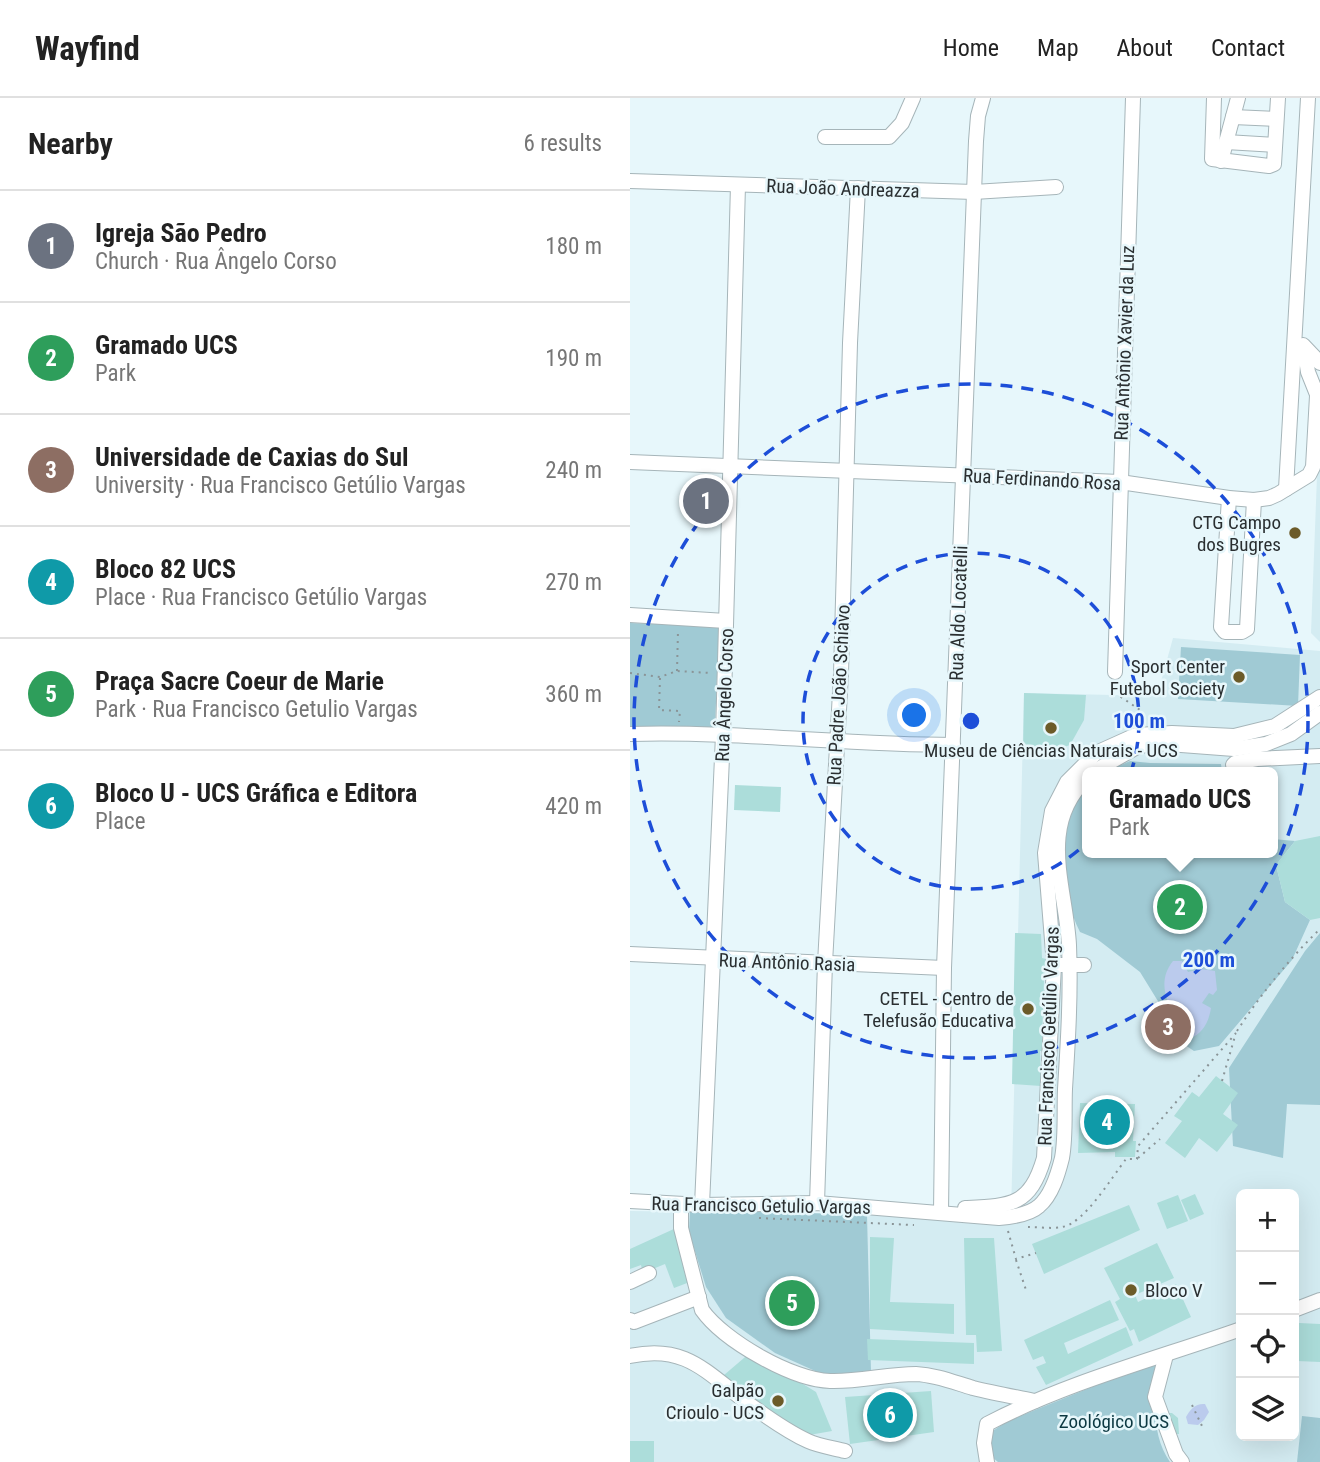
<!DOCTYPE html>
<meta charset="utf-8">
<style>
:root{--surface:#fff;--page:#f6f6f6;--text:#222;--muted:#767676;--line:#e0e0e0;--accent:#6c5b29}
body{margin:0;font-family:"Roboto Condensed",sans-serif;background:var(--page);color:var(--text)}
.controls{position:absolute;right:21px;bottom:21px;display:grid;overflow:hidden;border-radius:10px;box-shadow:0 7px 28px #0002}
.controls button{width:63px;height:63px;display:grid;place-items:center;padding:0;border:0;border-bottom:2px solid var(--line);background:var(--surface);color:var(--text);font:35px sans-serif}
.you{position:absolute;left:285px;top:618px;width:24px;height:24px;margin:-18px;border:5px solid #fff;border-radius:50%;background:#1a73e8;box-shadow:0 0 0 10px #1a73e833}
.badge{display:grid;place-items:center;width:46px;height:46px;border-radius:50%;background:var(--accent);color:#fff;font-size:23px;font-weight:700}
.pin{position:absolute;translate:-50% -50%;border:4px solid #fff;box-shadow:0 2px 7px #0006}
.popup{position:absolute;left:452px;top:669px;width:196px;height:91px;box-sizing:border-box;display:grid;place-content:center;border-radius:10px;background:var(--surface);filter:drop-shadow(0 2px 5px #0005);font-size:23px;white-space:nowrap;color:var(--muted)}
.popup b{font-size:26px;color:var(--text)}
.popup::after{content:'';position:absolute;left:50%;top:100%;margin-left:-14px;border:14px solid transparent;border-top-color:var(--surface)}
.list{margin:0;padding:0;list-style:none}
h2{display:flex;justify-content:space-between;align-items:center;height:91px;margin:0;padding:0 28px;font-size:30px}
h2 small{font-size:23px;font-weight:400;color:var(--muted)}
.list li{display:grid;grid-template-columns:46px 1fr auto;gap:21px;align-items:center;box-sizing:border-box;height:112px;padding:0 28px;border-top:2px solid var(--line)}
.list b{display:block;font-size:26px;white-space:nowrap}
.list p{margin:0;font-size:23px;white-space:nowrap;color:var(--muted)}
.list em{font-size:23px;font-style:normal;color:var(--muted)}
.icon{flex:none;width:38px;height:38px;fill:none;stroke:currentColor;stroke-width:2;stroke-linecap:round;stroke-linejoin:round}
.map{position:relative;flex:none;width:690px;height:1364px;overflow:hidden}
header{display:flex;align-items:center;gap:42px;box-sizing:border-box;height:98px;padding:0 35px;background:var(--surface);border-bottom:2px solid var(--line)}
header strong{font-size:33px}
nav{display:flex;gap:38px;margin-inline-start:auto;font-size:24px}
main{display:flex}
aside{flex:1;background:var(--surface)}
.map>svg:first-child{display:block}
.built{fill:#d4ecf2;fill-rule:evenodd}
.green{fill:#a0cad4}
.water{fill:#bbcbed}
.building{fill:#acddda}
.lines{fill:none;stroke-linecap:round;stroke-linejoin:round}
.minor-casing{stroke:#a6b5b9;stroke-width:16}
.path{stroke:#8a9497;stroke-width:2;stroke-dasharray:2 5;stroke-linecap:butt}
.minor{stroke:#fff;stroke-width:14}
.ring{fill:none;stroke:#1d4ed8;stroke-width:3.5;stroke-dasharray:12 9}
.poi-dot{fill:#6c5b29;stroke:#e7f7fb;stroke-width:2.5}
.labels{text-anchor:middle;stroke-width:5;stroke-linejoin:round;paint-order:stroke}
.street-label{font-size:19px;fill:#2a2f31;stroke:#e7f7fb}
.poi-label{font-size:19px;fill:#2a2f31;stroke:#e7f7fb;text-anchor:end}
.park-label{font-size:19px;fill:#0d3942;stroke:#e7f7fb}
.centre{fill:#1d4ed8;stroke:#e7f7fb;stroke-width:3.5}
.ring-label{font-size:21px;text-anchor:middle;font-weight:bold;fill:#1d4ed8;stroke:#e7f7fb;stroke-width:5;stroke-linejoin:round;paint-order:stroke}
</style>
<header>
<strong>Wayfind</strong>
<nav><a>Home</a><a>Map</a><a>About</a><a>Contact</a></nav>
</header>
<main>
<aside>
<h2>Nearby<small>6 results</small></h2>
<ul class="list">
<li><span class="badge" style="background:#6b7280">1</span><div><b>Igreja São Pedro</b><p>Church · Rua Ângelo Corso</p></div><em>180 m</em></li>
<li><span class="badge" style="background:#2e9e5b">2</span><div><b>Gramado UCS</b><p>Park</p></div><em>190 m</em></li>
<li><span class="badge" style="background:#8d6e63">3</span><div><b>Universidade de Caxias do Sul</b><p>University · Rua Francisco Getúlio Vargas</p></div><em>240 m</em></li>
<li><span class="badge" style="background:#0f9aa8">4</span><div><b>Bloco 82 UCS</b><p>Place · Rua Francisco Getúlio Vargas</p></div><em>270 m</em></li>
<li><span class="badge" style="background:#2e9e5b">5</span><div><b>Praça Sacre Coeur de Marie</b><p>Park · Rua Francisco Getulio Vargas</p></div><em>360 m</em></li>
<li><span class="badge" style="background:#0f9aa8">6</span><div><b>Bloco U - UCS Gráfica e Editora</b><p>Place</p></div><em>420 m</em></li>
</ul>
</aside>
<div class="map">
<svg width="690" height="1364" viewBox="0 0 690 1364">
<rect width="100%" height="100%" fill="#e7f7fb"/>
<g class="built">
<polygon points="689,326 690,326 690,544 681,535"/>
<path d="M543 540 690 553V1364H0V1113L381 1117 394 595 527 598ZM457 674H643V755H457ZM611 1096H664V1338H611Z"/>
</g>
<g class="green">
<polygon points="0,525 89,528 85,630 0,628"/>
<polygon points="551,549 670,557 668,608 548,601"/>
<polygon points="500,663 520,665 591,666 592,674 475,674"/>
<path d="M457 689V755H643V741L665 743 646 767 655 804 680 822 662 862 589 948 564 953 555 947 510 874 467 841 450 834C432 798 426 744 444 706 447 700 453 694 457 689Z"/>
<polygon points="690,835 690,1007 657,1006 653,1060 603,1048 599,970 675,853"/>
<polygon points="60,1111 237,1117 241,1274 194,1277 145,1255 96,1220 76,1189 59,1134"/>
<path d="M531 1261C525 1296 519 1333 540 1364H368L362 1359 358 1336 378 1323Z"/>
<polygon points="672,1318 690,1320 690,1364 667,1364"/>
</g>
<g class="water">
<path d="M543 863H552L558 874 571 871 585 873 587 892 583 897 579 895 572 905 581 910C579 923 573 936 560 940 544 918 522 889 543 863Z"/>
<path d="M575 1306 579 1314 574 1322 568 1327 558 1326 556 1319C560 1311 566 1305 575 1306Z"/>
</g>
<g class="building">
<polygon points="394,595 456,597 454,622 440,647 419,654 393,657"/>
<polygon points="105,687 151,689 150,714 104,712"/>
<polygon points="690,738 690,820 680,822 655,804 646,767 665,743"/>
<polygon points="385,835 411,836 412,860 416,861 420,870 414,882 412,941 416,941 416,953 410,953 411,988 382,986"/>
<polygon points="586,978 608,995 593,1016 608,1027 587,1054 569,1040 555,1060 535,1045 552,1023 544,1018 562,994 569,999"/>
<polygon points="450,1005 505,1006 503,1043 506,1043 505,1059 485,1059 485,1054 448,1055"/>
<polygon points="565,1096 574,1116 560,1122 551,1102"/>
<polygon points="548,1097 558,1123 537,1131 527,1105"/>
<polygon points="499,1107 510,1132 414,1176 402,1146"/>
<polygon points="46,1130 65,1182 44,1190 35,1166 13,1175 11,1167 0,1171 0,1151"/>
<polygon points="240,1139 264,1140 260,1204 324,1206 324,1236 240,1231"/>
<polygon points="334,1140 364,1140 372,1253 347,1254 346,1237 336,1237"/>
<polygon points="527,1145 544,1180 505,1197 508,1204 546,1186 561,1219 509,1244 504,1231 500,1233 485,1204 490,1201 474,1170"/>
<polygon points="480,1202 489,1222 434,1245 438,1256 496,1229 503,1247 416,1287 406,1269 416,1265 413,1258 403,1262 394,1242"/>
<polygon points="669,1225 690,1226 690,1264 667,1263"/>
<polygon points="237,1241 344,1245 344,1266 238,1262"/>
<polygon points="121,1254 186,1294 202,1333 162,1340 116,1313 87,1283"/>
<polygon points="301,1293 304,1334 220,1346 215,1299"/>
<polygon points="536,1315 542,1315 548,1320 549,1336 540,1336"/>
<rect x="0" y="1343" width="24" height="21"/>
</g>
<g class="lines">
<g class="minor-casing">
<g id="minor">
<polyline points="584,0 582,61 639,68 644,66 648,0"/>
<polyline points="603,19 646,21"/>
<polyline points="195,39 259,39 272,25 283,0"/>
<polyline points="596,44 645,47"/>
<polyline points="591,63 608,0"/>
<polyline points="0,83 344,94 426,89"/>
<polyline points="673,247 690,265"/>
<polyline points="674,249 678,274 690,304"/>
<polyline points="0,364 490,384 599,400 624,402 639,400 648,396 679,377 683,369 687,298"/>
<polyline points="656,391 678,0"/>
<polyline points="599,400 591,529 595,534 612,534 617,531 624,402"/>
<polyline points="0,517 96,523"/>
<polyline points="485,574 503,0"/>
<path d="M0 636C108 633 215 647 323 647"/>
<polyline points="603,667 605,665 627,661 690,658"/>
<polyline points="463,674 507,649 525,645 604,651 636,646 661,636 690,615"/>
<polyline points="0,856 314,870"/>
<polyline points="429,867 454,867"/>
<path d="M0 1103 72 1107 187 1105 369 1120C382 1119 399 1117 409 1108 422 1097 428 1076 432 1060 436 1038 434 1013 435 991 438 943 441 895 439 847 436 789 407 728 457 680"/>
<polyline points="187,1105 195,865 211,576 220,245 228,90"/>
<path d="M51 1106V1130L72 1212C94 1243 163 1282 200 1283 229 1284 257 1276 286 1276 306 1277 323 1284 343 1290 363 1295 385 1299 405 1303"/>
<polyline points="72,1107 93,637 108,87"/>
<path d="M335 1110C381 1108 400 1108 414 1060L424 867 415 755 422 713 437 684 466 655 506 637 542 635 604 638 645 628 690 599"/>
<polyline points="311,1115 314,870 346,43 348,18 353,0"/>
<polyline points="0,1184 19,1175"/>
<polyline points="664,1212 690,1202"/>
<polyline points="0,1222 4,1224 69,1199"/>
<polyline points="536,1257 525,1299 546,1356 552,1364"/>
<path d="M0 1258C54 1246 75 1273 115 1303 134 1317 156 1333 178 1343 189 1348 203 1350 215 1353"/>
<path d="M357 1364 354 1345 357 1326C437 1284 526 1261 611 1231"/>
</g>
</g>
<g class="path">
<polyline points="47,573 48,533"/>
<polyline points="0,575 30,579 47,573 81,575"/>
<polyline points="30,580 29,612 50,613 49,624"/>
<polyline points="487,585 491,599 510,612"/>
<path d="M607 933C631 896 658 862 690 831"/>
<polyline points="592,983 605,938"/>
<polyline points="508,1060 530,1041"/>
<polyline points="129,1120 284,1127"/>
<path d="M398 1129C409 1129 422 1131 432 1129 454 1126 482 1079 496 1061H507L508 1048 606 935"/>
<polyline points="378,1133 386,1161 406,1155"/>
<polyline points="386,1162 397,1195"/>
<polyline points="562,1307 572,1328"/>
</g>
<use href="#minor" class="minor"/>
</g>
<g class="ring">
<circle cx="341" cy="623" r="168"/>
<circle cx="341" cy="623" r="337"/>
</g>
<g class="poi-dot">
<circle cx="665" cy="435" r="7"/>
<circle cx="609" cy="579" r="7"/>
<circle cx="421" cy="630" r="7"/>
<circle cx="398" cy="911" r="7"/>
<circle cx="501" cy="1192" r="7"/>
<circle cx="148" cy="1303" r="7"/>
</g>
<g class="labels">
<g class="street-label">
<text transform="translate(213 90) rotate(2)" y="7">Rua João Andreazza</text>
<text transform="translate(494 245) rotate(-88)" y="7">Rua Antônio Xavier da Luz</text>
<text transform="translate(412 381) rotate(3)" y="7">Rua Ferdinando Rosa</text>
<text transform="translate(328 515) rotate(-88)" y="7">Rua Aldo Locatelli</text>
<text transform="translate(94 597) rotate(-88)" y="7">Rua Ângelo Corso</text>
<text transform="translate(208 597) rotate(-87)" y="7">Rua Padre João Schiavo</text>
<text transform="translate(157 864) rotate(2)" y="7">Rua Antônio Rasia</text>
<text transform="translate(418 938) rotate(-88)" y="7">Rua Francisco Getúlio Vargas</text>
<text transform="translate(131 1107) rotate(1)" y="7">Rua Francisco Getulio Vargas</text>
</g>
<g class="poi-label">
<text x="651" y="431">CTG Campo<tspan x="651" dy="22">dos Bugres</tspan></text>
<text x="595" y="575">Sport Center<tspan x="595" dy="22">Futebol Society</tspan></text>
<text x="421" y="659" text-anchor="middle">Museu de Ciências Naturais - UCS</text>
<text x="384" y="907">CETEL - Centro de<tspan x="384" dy="22">Telefusão Educativa</tspan></text>
<text x="515" y="1199" text-anchor="start">Bloco V</text>
<text x="134" y="1299">Galpão<tspan x="134" dy="22">Crioulo - UCS</tspan></text>
</g>
<g class="park-label">
<text x="484" y="1330">Zoológico UCS</text>
</g>
</g>
<circle cx="341" cy="623" r="10" class="centre"/>
<g class="ring-label">
<text x="509" y="630">100 m</text>
<text x="579" y="869">200 m</text>
</g>
</svg>
<div class="controls">
<button>+</button>
<button>−</button>
<button><svg class="icon" aria-label="locate" viewBox="0 0 24 24"><circle cx="12" cy="12" r="6"/><path d="M12 2v4M12 18v4M2 12h4M18 12h4"/></svg></button>
<button><svg class="icon" aria-label="layers" viewBox="0 0 24 24"><path d="M12 4l9 5-9 5-9-5zM3 14l9 5 9-5"/></svg></button>
</div>
<div class="you"></div>
<div class="pin badge" style="left:76px;top:403px;background:#6b7280">1</div>
<div class="pin badge" style="left:550px;top:809px;background:#2e9e5b">2</div>
<div class="popup"><b>Gramado UCS</b>Park</div>
<div class="pin badge" style="left:538px;top:929px;background:#8d6e63">3</div>
<div class="pin badge" style="left:477px;top:1024px;background:#0f9aa8">4</div>
<div class="pin badge" style="left:162px;top:1205px;background:#2e9e5b">5</div>
<div class="pin badge" style="left:260px;top:1317px;background:#0f9aa8">6</div>
</div>
</main>
